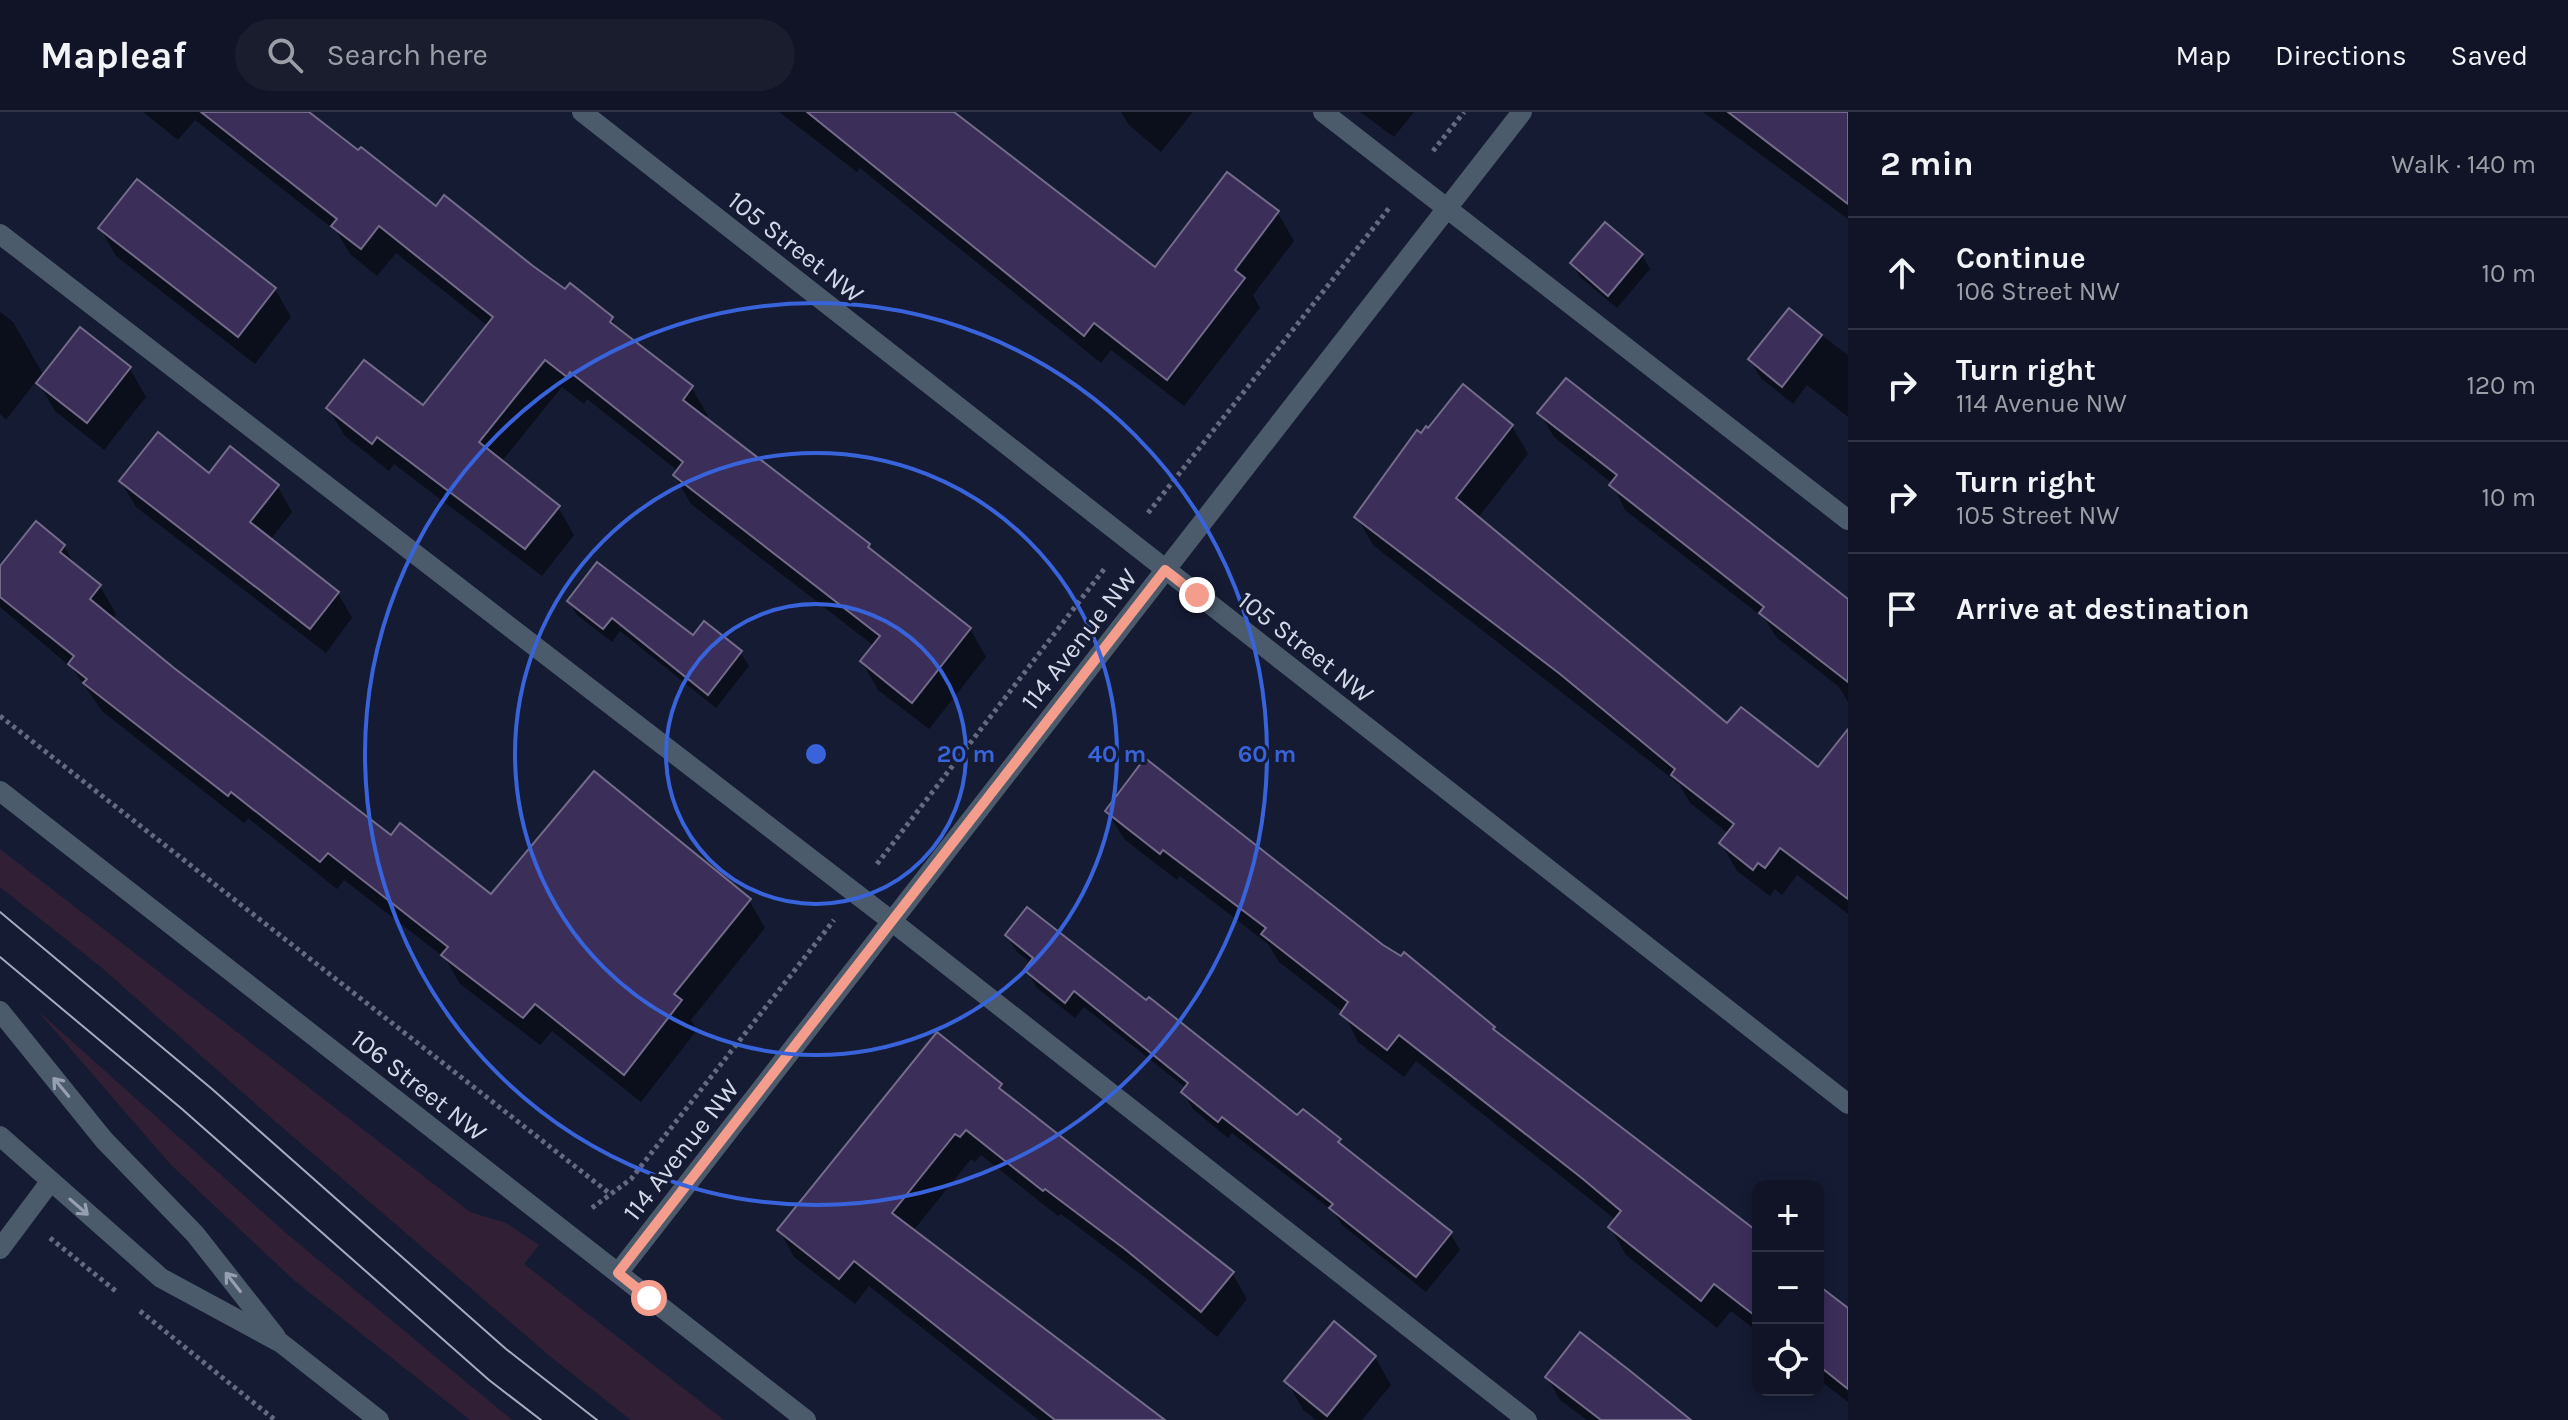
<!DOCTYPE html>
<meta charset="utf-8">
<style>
:root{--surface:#101426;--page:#191d2e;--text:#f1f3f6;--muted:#9c9ea7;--line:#303343}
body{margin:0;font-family:Karla,sans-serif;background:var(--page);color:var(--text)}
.controls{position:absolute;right:24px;bottom:24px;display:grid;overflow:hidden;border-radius:16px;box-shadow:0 4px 12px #0003}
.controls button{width:72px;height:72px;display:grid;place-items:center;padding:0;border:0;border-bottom:2px solid var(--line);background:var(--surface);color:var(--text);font:40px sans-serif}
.stop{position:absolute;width:24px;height:24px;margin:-18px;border:6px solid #f49d8c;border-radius:50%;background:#fff}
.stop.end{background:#f49d8c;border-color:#fff;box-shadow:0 2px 8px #0008}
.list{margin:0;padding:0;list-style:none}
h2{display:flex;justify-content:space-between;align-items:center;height:104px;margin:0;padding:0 32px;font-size:34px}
h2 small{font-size:26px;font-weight:400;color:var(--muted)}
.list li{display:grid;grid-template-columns:52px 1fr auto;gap:24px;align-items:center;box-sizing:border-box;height:112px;padding:0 32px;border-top:2px solid var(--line)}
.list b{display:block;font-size:30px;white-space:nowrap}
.list p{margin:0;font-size:26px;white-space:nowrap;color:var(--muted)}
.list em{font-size:26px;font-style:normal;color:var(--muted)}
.icon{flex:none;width:44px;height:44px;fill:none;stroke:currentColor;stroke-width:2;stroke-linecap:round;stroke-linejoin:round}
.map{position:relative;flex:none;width:1848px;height:1308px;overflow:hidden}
header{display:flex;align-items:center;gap:48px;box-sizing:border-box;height:112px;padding:0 40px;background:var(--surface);border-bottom:2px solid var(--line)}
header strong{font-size:38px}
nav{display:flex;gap:44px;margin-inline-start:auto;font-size:28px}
.search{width:560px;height:72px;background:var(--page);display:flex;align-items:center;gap:20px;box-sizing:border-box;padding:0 28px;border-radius:44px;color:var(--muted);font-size:30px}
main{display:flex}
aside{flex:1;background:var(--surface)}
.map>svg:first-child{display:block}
.green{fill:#312035}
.shadow{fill:#0007}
.building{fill:#3b2e59;stroke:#736b8a;stroke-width:2}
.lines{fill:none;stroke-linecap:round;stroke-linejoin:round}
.path{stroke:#656a80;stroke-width:5;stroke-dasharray:4 4;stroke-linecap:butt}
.minor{stroke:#4b5b6c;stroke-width:20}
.tram{stroke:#a6abbe;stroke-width:2}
.oneway{stroke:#96a0b1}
.route{stroke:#f49d8c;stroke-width:10}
.ring{fill:none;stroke:#3863db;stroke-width:4}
.labels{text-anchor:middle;stroke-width:6;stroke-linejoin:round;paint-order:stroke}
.street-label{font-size:26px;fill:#d3d8e9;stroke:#151b33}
.centre{fill:#3863db;stroke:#151b33;stroke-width:4}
.ring-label{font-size:24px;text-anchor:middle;font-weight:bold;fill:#3863db;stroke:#151b33;stroke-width:6;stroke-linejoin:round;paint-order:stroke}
</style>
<header>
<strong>Mapleaf</strong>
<div class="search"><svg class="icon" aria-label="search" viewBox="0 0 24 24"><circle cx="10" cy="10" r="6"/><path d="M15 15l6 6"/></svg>Search here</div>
<nav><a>Map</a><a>Directions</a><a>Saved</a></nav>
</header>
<main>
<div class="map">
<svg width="1848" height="1308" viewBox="0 0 1848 1308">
<rect width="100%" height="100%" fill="#151b33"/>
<g class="green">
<polygon points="0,737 470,1100 506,1111 539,1133 524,1152 724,1308 631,1308 551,1245 276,1010 101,855 0,775"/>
<polygon points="37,898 287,1122 512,1308 470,1308 295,1169 171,1053"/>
</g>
<g class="shadow">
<polygon points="143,0 305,0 436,97 612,207 619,219 692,276 708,304 705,307 868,433 874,442 970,517 986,545 929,617 878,578 862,550 874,534 691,392 675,364 678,359 587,287 584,292 562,275 501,350 558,395 574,423 542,464 394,352 389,359 345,324 328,296 424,296 488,214 396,141 377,164 350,142 337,120 195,8 178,28"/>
<polygon points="779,0 940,0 1155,158 1228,63 1278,101 1294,129 1253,183 1260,196 1184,294 1111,238 1101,251 860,56 857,60"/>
<polygon points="1121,0 1193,0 1161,40 1129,13"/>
<polygon points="1360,0 1414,0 1394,25"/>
<polygon points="1703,0 1823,0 1848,20 1848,107"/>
<polygon points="100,116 275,177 291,205 255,252 116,144"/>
<polygon points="1642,143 1650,157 1617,196 1580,165 1573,152"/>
<polygon points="1789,199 1848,243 1848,305 1807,273 1793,292 1761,266 1750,248"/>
<polygon points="0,200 13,210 44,264 80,218 130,257 146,285 104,338 55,299 37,268 6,308 0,302"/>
<polygon points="1540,301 1848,492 1848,590 1839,575 1776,525 1765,507 1625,398 1613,372 1554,325"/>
<polygon points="1512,314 1528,342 1477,407 1727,614 1818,658 1848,661 1848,802 1797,763 1782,783 1775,777 1770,784 1737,759 1721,731 1729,722 1690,691 1679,672 1373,433 1357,405"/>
<polygon points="209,363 278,375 292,400 270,428 338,481 352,506 326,541 136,395 121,370"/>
<polygon points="64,434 76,455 100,474 116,502 112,507 173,558 391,726 491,785 749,788 765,816 691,908 697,918 641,990 552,919 540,933 460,872 445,846 344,768 337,777 248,706 244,711 102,599 73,557 0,495 0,457"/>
<polygon points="569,489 741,541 749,554 716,596 620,519 612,530 577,503"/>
<polygon points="1107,699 1382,834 1494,916 1498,923 1758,1123 1758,1220 1731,1199 1717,1216 1626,1143 1610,1115 1616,1108 1416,949 1404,965 1358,930 1343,900 1279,850 1268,832 1180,764 1177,768 1124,727"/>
<polygon points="1007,824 1298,1006 1339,1028 1344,1037 1450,1121 1460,1138 1426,1180 1342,1113 1334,1100 1232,1021 1228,1026 1193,997 1183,980 1186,976 1084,895 1075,906 1036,875 1027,858 1032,852 1017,840"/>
<polygon points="1000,974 1007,986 1232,1161 1247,1187 1217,1225 1143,1164 1061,1102 1058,1104 981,1043 975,1050 971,1047 913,1119 1165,1308 1039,1308 869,1174 855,1192 794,1145 779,1118"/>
<polygon points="1818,1174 1848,1198 1848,1290 1818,1267"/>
<polygon points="1375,1245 1391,1273 1362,1308 1316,1308 1303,1298 1287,1269"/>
<polygon points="1547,1265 1688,1308 1587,1308 1560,1288"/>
</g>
<g class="building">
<polygon points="201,0 309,0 358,38 361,35 436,94 444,83 533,154 565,177 570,171 613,205 610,210 693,274 683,288 870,432 868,435 971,516 912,591 860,549 880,524 673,363 683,350 570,260 567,265 545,248 479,330 560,394 525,437 377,325 372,332 326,296 364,248 423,293 493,205 379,114 361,137 331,114 337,107"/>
<polygon points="807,0 954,0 1155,155 1227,60 1279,99 1235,158 1245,166 1167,268 1094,211 1084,224"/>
<polygon points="1728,0 1848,0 1848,92"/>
<polygon points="137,67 276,176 238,225 98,116"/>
<polygon points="1605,110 1643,142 1608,184 1570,151"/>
<polygon points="1789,196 1822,223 1782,275 1748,247"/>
<polygon points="80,215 131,255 87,311 36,271"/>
<polygon points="1566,266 1848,487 1848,570 1759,501 1764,495 1609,373 1617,363 1537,301"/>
<polygon points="1463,272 1513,313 1456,386 1727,611 1741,595 1818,655 1848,617 1848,787 1780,736 1765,756 1758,751 1753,758 1719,731 1734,712 1671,663 1675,657 1560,562 1354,405 1417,318 1421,321 1426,314 1428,316"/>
<polygon points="158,320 209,361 230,334 279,373 250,410 339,480 310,517 119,369"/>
<polygon points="36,409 65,433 60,440 101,473 90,487 174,556 391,723 400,711 491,782 594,659 751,787 674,882 682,888 624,963 535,892 523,906 441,843 448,835 328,741 320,750 231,680 228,684 83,571 87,567 68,552 74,544 0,485 0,454"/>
<polygon points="597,450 693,523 704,509 742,539 708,583 612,506 603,517 567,489"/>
<polygon points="1145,646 1383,833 1401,844 1404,840 1495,915 1493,917 1758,1120 1758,1206 1714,1172 1701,1189 1608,1115 1621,1099 1583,1067 1399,923 1387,938 1340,902 1348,890 1261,822 1266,816 1163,738 1160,742 1105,699"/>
<polygon points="1027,795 1146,888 1149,885 1297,1003 1303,997 1341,1027 1338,1030 1452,1120 1416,1165 1329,1096 1333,1092 1222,1005 1218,1010 1181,980 1188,971 1074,879 1065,891 1024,858 1033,846 1005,823"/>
<polygon points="937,920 1002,972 999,976 1234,1160 1201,1200 1126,1138 1045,1077 1043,1079 966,1018 960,1025 955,1022 892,1101 1165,1308 1055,1308 854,1149 839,1167 777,1118"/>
<polygon points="1818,1173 1848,1196 1848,1277 1818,1253"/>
<polygon points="1334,1209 1376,1244 1327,1304 1284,1269"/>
<polygon points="1580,1220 1629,1258 1691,1308 1601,1308 1545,1265"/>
</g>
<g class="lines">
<g class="path">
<polyline points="1433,39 1464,0"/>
<polyline points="1148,401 1390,95"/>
<polyline points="0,604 609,1081"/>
<polyline points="877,752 1105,456"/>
<polyline points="592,1096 631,1067 834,808"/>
<polyline points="50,1126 117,1180"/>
<polyline points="140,1199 275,1308"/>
</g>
<g class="minor">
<polyline points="582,0 1848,992"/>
<polyline points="1323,0 1848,408"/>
<polyline points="0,122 894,811 1527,1308"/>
<polyline points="0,679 806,1308"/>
<polyline points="0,899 104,1028 195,1122 276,1225"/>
<polyline points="0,1024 161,1166 281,1231 379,1308"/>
<polyline points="0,1137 50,1070"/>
<polyline points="618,1161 1522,0"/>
</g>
<g class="tram">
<polyline points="0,800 212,977 506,1237 597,1308"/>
<polyline points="0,845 182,997 489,1268 541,1308"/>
</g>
</g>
<defs><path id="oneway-shaft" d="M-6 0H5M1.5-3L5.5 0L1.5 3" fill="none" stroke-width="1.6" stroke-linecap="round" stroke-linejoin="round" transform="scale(2)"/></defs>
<g class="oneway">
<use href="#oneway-shaft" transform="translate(61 975) rotate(-130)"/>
<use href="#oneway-shaft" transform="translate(79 1095) rotate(41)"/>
<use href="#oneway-shaft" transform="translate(233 1170) rotate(-128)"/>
</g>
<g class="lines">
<polyline class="route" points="649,1186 618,1161 1165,458 1197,483"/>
</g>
<g class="ring">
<circle cx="816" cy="642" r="150"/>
<circle cx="816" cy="642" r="301"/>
<circle cx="816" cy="642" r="451"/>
</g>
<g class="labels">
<g class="street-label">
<text transform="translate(796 135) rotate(38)" y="9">105 Street NW</text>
<text transform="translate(1079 527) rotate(-52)" y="9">114 Avenue NW</text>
<text transform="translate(1306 535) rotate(38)" y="9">105 Street NW</text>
<text transform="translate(419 973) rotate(38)" y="9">106 Street NW</text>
<text transform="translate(681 1038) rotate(-52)" y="9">114 Avenue NW</text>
</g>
</g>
<circle cx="816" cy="642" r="12" class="centre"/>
<g class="ring-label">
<text x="966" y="650">20 m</text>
<text x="1117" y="650">40 m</text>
<text x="1267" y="650">60 m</text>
</g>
</svg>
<div class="controls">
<button>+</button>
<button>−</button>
<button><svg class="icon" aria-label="locate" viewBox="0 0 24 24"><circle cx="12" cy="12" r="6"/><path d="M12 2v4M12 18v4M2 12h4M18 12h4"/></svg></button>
</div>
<div class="stop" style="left:649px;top:1186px"></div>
<div class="stop end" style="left:1197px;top:483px"></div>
</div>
<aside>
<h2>2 min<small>Walk · 140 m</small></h2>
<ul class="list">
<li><svg class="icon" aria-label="ahead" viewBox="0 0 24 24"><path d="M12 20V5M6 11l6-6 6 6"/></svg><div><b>Continue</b><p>106 Street NW</p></div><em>10 m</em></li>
<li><svg class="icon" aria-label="right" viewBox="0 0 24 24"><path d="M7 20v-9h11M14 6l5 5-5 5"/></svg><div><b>Turn right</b><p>114 Avenue NW</p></div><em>120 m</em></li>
<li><svg class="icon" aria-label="right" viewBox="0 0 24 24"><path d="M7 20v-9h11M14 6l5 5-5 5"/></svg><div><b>Turn right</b><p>105 Street NW</p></div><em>10 m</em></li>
<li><svg class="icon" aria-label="arrive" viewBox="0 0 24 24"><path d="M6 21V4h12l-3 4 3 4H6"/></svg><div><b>Arrive at destination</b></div></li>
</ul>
</aside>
</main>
